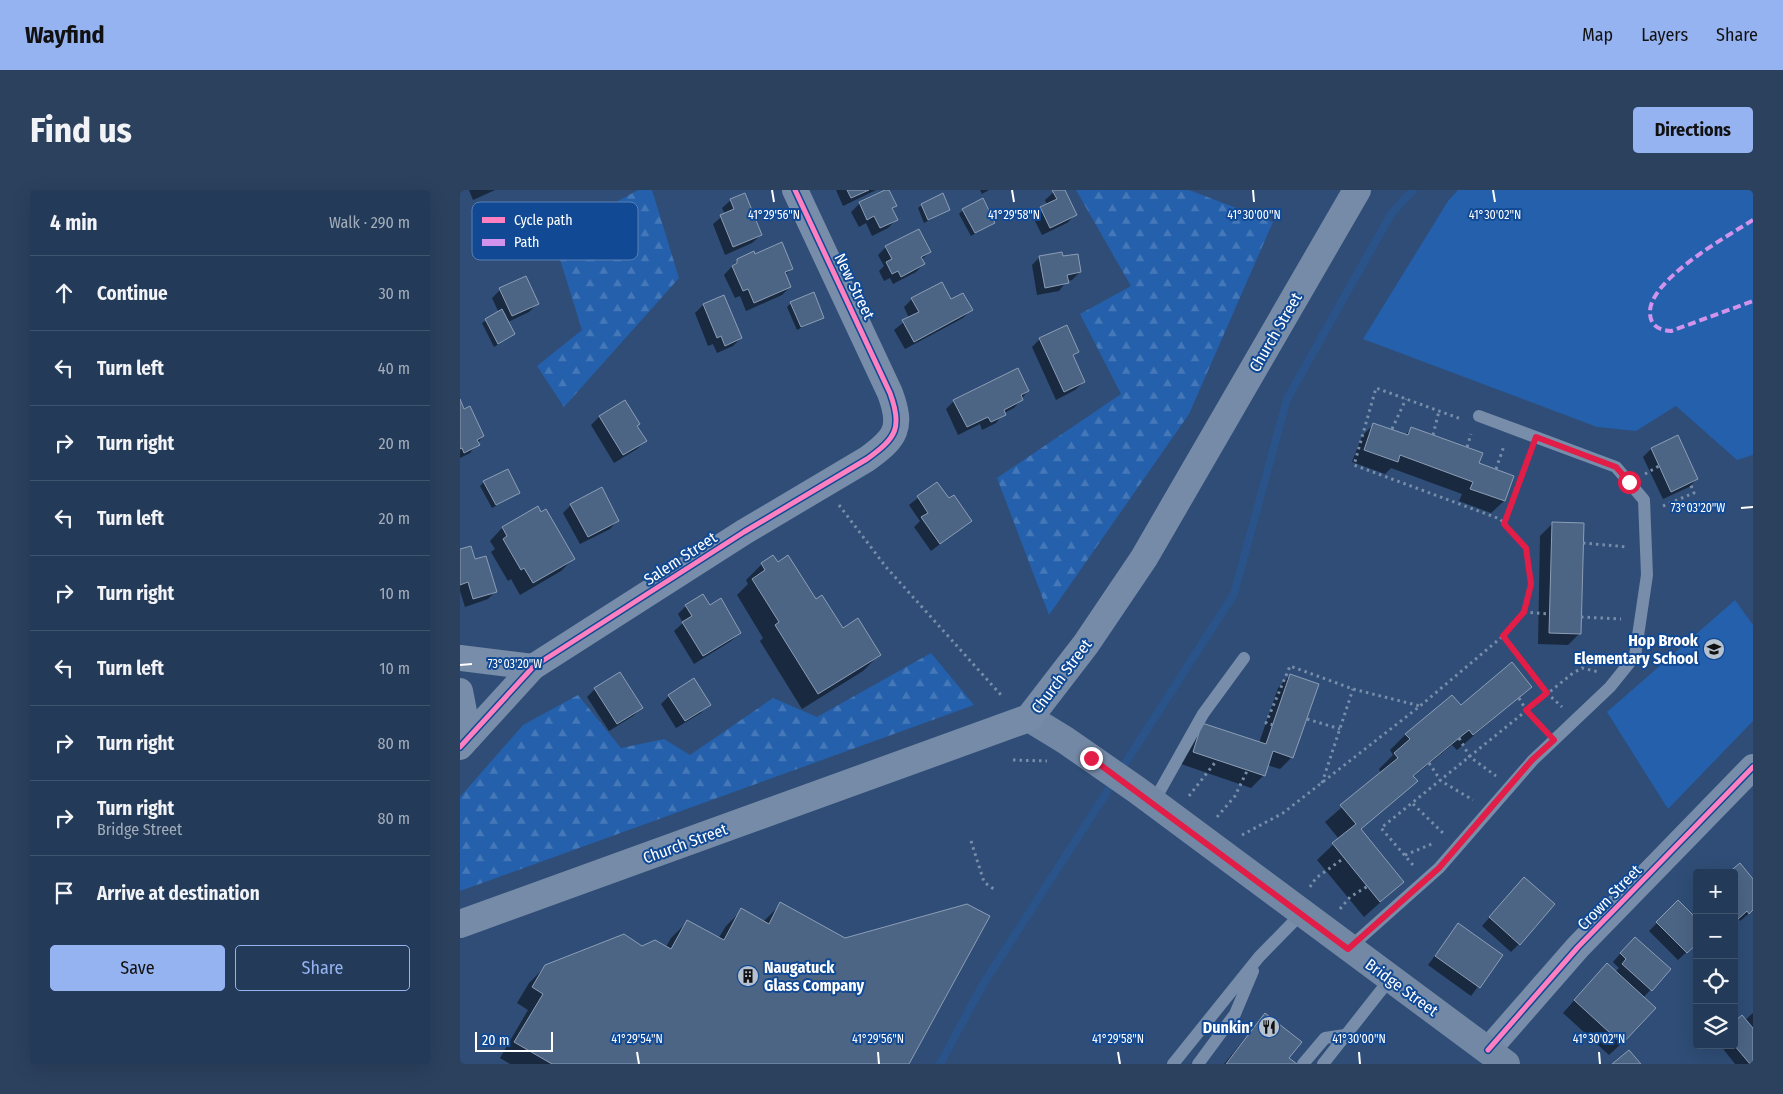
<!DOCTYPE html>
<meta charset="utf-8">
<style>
:root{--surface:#233a58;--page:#2b415e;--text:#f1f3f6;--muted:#a3adba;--line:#40546e;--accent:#95b2f1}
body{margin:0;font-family:"Fira Sans Condensed",sans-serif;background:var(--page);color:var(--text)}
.controls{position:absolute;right:15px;bottom:15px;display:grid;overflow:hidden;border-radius:5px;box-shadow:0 5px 20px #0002}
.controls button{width:45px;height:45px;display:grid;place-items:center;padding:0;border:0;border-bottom:1px solid var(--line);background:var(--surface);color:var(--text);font:25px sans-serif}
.scale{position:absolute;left:15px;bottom:12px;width:78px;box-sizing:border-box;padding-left:5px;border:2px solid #fff;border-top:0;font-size:14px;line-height:18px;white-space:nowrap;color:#fff;-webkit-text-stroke:4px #114994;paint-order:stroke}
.stop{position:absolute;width:15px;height:15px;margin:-11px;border:4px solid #e11d48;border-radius:50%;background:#fff}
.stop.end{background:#e11d48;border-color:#fff;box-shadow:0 1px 5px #0008}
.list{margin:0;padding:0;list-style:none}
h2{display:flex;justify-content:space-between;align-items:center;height:65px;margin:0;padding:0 20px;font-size:21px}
h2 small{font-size:16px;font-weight:400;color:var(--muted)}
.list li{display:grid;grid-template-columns:32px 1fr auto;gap:15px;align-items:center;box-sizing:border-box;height:75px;padding:0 20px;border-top:1px solid var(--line)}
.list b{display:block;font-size:19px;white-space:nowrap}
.list p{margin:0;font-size:16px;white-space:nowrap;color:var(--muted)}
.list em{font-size:16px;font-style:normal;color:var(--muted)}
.actions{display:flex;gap:10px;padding:15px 20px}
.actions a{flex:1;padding:11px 0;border:1px solid var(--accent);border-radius:5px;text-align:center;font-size:18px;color:var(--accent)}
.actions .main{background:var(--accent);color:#111}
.icon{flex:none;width:28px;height:28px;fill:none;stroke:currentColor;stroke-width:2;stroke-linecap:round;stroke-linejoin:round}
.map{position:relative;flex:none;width:1293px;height:874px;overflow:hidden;border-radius:5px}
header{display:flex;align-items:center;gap:30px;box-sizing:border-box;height:70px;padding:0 25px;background:var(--accent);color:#111}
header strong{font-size:24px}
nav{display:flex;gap:28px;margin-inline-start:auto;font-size:18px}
.intro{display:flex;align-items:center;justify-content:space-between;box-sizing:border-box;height:120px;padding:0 30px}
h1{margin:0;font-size:35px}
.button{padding:12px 22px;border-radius:5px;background:var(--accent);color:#111;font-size:18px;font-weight:700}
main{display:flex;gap:30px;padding:0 30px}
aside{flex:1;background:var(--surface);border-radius:5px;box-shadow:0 5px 20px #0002}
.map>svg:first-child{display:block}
.green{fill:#2460ab}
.forest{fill:url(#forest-firs)}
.shadow{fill:#0007}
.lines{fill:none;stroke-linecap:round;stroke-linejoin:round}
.stream{stroke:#2a5389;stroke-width:8}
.building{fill:#4c6585;stroke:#8c9eb6}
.path{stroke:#778da9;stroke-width:3;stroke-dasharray:2.5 4;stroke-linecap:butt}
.service{stroke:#778da9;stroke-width:12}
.minor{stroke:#778da9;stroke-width:26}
.secondary{stroke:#7388a5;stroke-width:28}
.primary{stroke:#768ba7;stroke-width:28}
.quiet{stroke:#d193ec;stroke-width:4;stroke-dasharray:8 4;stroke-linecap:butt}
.cycleway-casing{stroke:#114994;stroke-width:8}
.cycleway{stroke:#ff80c0;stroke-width:5}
.route{stroke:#e11d48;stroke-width:6}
.ticks{fill:none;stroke:#fff;stroke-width:2}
.labels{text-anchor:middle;stroke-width:4;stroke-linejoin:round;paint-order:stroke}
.street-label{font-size:16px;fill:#fff;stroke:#114994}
.poi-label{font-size:16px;font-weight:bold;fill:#fff;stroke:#114994;text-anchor:end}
.key{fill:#114994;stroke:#5880b4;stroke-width:1}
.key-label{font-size:14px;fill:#fff}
.ticks-label{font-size:12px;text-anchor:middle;fill:#fff;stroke:#114994;stroke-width:4;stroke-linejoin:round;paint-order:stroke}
</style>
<header>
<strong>Wayfind</strong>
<nav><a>Map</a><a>Layers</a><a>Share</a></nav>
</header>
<div class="intro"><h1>Find us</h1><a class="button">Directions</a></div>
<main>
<aside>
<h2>4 min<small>Walk · 290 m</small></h2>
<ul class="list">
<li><svg class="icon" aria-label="ahead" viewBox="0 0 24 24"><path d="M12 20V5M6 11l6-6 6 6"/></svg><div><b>Continue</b></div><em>30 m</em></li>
<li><svg class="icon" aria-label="left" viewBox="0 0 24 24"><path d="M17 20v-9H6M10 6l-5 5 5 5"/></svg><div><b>Turn left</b></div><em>40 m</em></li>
<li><svg class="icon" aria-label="right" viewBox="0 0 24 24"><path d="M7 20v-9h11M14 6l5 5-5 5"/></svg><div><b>Turn right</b></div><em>20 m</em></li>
<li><svg class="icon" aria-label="left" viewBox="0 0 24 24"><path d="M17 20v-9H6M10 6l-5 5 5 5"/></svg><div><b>Turn left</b></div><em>20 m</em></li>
<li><svg class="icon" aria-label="right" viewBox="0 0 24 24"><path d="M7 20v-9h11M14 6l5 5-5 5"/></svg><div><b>Turn right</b></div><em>10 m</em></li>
<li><svg class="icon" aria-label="left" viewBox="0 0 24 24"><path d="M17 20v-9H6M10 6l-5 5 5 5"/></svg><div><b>Turn left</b></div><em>10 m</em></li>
<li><svg class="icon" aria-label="right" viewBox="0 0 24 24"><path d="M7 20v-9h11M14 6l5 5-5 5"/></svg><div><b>Turn right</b></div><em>80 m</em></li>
<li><svg class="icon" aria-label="right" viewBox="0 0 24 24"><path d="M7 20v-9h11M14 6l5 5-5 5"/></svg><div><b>Turn right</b><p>Bridge Street</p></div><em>80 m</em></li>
<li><svg class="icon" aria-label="arrive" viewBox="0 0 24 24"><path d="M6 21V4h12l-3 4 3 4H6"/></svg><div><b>Arrive at destination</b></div></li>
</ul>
<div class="actions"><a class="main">Save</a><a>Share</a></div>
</aside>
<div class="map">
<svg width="1293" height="874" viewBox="0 0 1293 874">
<defs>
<pattern id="forest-firs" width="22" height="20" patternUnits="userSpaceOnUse" patternTransform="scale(1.25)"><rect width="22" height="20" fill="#2460ab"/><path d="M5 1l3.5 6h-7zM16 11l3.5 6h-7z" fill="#4578b8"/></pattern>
</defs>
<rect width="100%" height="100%" fill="#2f4d76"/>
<g class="green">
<polygon points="998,0 1293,0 1293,265 1277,270 1216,216 1176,241 1137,237 903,149 988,11"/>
<polygon points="1275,410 1293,435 1293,531 1208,619 1147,522"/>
</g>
<g class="forest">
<polygon points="178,0 192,0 219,88 104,217 77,176 122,140 93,47"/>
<polygon points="616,0 729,0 813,32 729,224 589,425 537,288 661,204 620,124 671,96"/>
<polygon points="471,463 514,515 0,701 0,607 63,535 118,505 161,558 204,549 230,565 313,508 357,527"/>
</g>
<g class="shadow">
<polygon points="9,0 35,0 13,10"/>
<polygon points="376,0 416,0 383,16"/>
<polygon points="428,0 435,15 431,20 436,30 428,38 412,46 406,33 399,37 391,22 400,13"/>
<polygon points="520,0 529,0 522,4"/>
<polygon points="596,0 604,0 616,24 607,33 582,45 573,27 587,15 585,10"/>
<polygon points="271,10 301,45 292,53 265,65 253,34 265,24 262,18"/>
<polygon points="462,15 489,19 464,33 458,18"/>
<polygon points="503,20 534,32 511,46 499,24"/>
<polygon points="426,57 470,62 461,70 464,74 456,82 433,94 430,88 424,91 419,81 424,76 418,65"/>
<polygon points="295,66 332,78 325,85 330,97 322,105 286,121 280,106 275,108 264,85 278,70"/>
<polygon points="580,67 602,68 620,82 612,90 607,91 599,101 577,105 572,75"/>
<polygon points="40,100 77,114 69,122 48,132 54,144 34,157 22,133 39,123 32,108"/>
<polygon points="264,107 281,148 273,156 257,163 253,154 248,156 235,123 243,115"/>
<polygon points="452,109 491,111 511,120 503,128 445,159 434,140 449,128 444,117"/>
<polygon points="331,113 362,127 337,140 327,117"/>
<polygon points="580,149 618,162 612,167 624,192 615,200 596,210 572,157"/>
<polygon points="568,201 554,218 544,223 536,233 522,240 520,234 498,245 486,219 494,211"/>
<polygon points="165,211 185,251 177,259 154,273 131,235 139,227"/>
<polygon points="0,212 23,246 10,263 0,268"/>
<polygon points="914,234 945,245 952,238 1018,274 1053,287 1044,311 1031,323 999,311 1002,304 931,278 925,284 892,272 902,246"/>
<polygon points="1217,247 1237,289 1229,297 1203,309 1183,267 1191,259"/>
<polygon points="24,292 59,302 32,318 20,296"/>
<polygon points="477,293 489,310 511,330 471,361 454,337 460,331 449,315"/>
<polygon points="111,315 158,330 150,339 120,354 103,323"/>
<polygon points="77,318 113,369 101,381 60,405 51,389 48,391 31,362 35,359 30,351 42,338"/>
<polygon points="1093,333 1120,443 1108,455 1078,454 1080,346"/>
<polygon points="0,361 14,371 36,401 28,409 5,417 0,401"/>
<polygon points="302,374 355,410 382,439 419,465 403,481 342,519 300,451 303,448 277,405 288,394 286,390"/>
<polygon points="226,416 249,417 280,443 271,451 234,474 214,441 223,433 218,424"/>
<polygon points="830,485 832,567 820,579 807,575 804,585 791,598 721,574 743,535 799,553 818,498"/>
<polygon points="1070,497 997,560 992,555 953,587 956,591 900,640 943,692 904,727 857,670 879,649 865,632 921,583 919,579 933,565 930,560 946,544 1000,517"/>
<polygon points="135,499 182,518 173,526 149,541 127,507"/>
<polygon points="209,506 249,514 241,523 216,538 201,514"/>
<polygon points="1274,683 1293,691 1293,720 1280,731 1278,728 1274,731"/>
<polygon points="1056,697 1059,754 1051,762 1022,736"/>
<polygon points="1218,712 1237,752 1218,770 1189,741"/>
<polygon points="321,714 447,874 50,874 40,868 68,820 57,813 69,793 86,776 182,757 206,757 211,748 227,732 258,749 266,736 282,720 303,732"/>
<polygon points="998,735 1041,765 1011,806 968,775"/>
<polygon points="1167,756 1209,779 1183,808 1162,853 1149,865 1103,823 1135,787 1155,782 1159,778 1153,772"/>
<polygon points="1293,823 1293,874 1275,874 1260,855 1274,855 1285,830"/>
<polygon points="805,825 828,869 834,874 764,874"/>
</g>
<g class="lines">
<polyline class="stream" points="480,874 522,796 774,404 827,209 931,24 953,0"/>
</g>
<g class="building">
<polygon points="387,0 409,0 391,8"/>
<polygon points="425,0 429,0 437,16 432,18 438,30 420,38 414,26 407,30 399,12"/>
<polygon points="592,0 605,0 617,25 590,38 580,17 597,9"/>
<polygon points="285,3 302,45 273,57 260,25 274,19 270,9"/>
<polygon points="483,3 490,20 468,30 461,14"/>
<polygon points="523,8 535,33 515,43 502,19"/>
<polygon points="459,39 471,62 461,67 465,74 441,87 438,81 432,84 426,72 432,69 425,56"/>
<polygon points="322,52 333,79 325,82 331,97 294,113 288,99 283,101 272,76 277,73 277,69 294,61 295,64"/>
<polygon points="602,62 603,66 618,64 621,82 607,85 609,93 585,98 579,66"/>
<polygon points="66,86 79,114 52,126 39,98"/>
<polygon points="482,92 491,109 503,103 513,120 454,152 442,130 459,122 451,108"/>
<polygon points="354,102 364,128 341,137 330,112"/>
<polygon points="264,105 282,148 265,156 261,146 257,148 243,114"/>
<polygon points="42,119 55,144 38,154 25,129"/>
<polygon points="607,135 619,162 613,165 625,192 604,202 579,148"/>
<polygon points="558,178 569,201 561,205 563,210 544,220 546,225 531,232 528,227 507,237 493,210"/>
<polygon points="0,209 4,219 10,216 24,246 17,250 20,255 4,263 2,258 0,259"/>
<polygon points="165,210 180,234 177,236 187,251 163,265 139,226"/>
<polygon points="913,233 948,245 951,237 1023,263 1019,273 1054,286 1045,311 1010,299 1013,292 940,265 938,272 904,260"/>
<polygon points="1218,245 1238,289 1211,302 1191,258"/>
<polygon points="48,279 60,303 36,315 23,291"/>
<polygon points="477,292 489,308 494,305 512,331 480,354 461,327 468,323 457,306"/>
<polygon points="142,297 159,331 128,347 110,314"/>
<polygon points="78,316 81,322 86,319 115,369 73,393 64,378 61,380 43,349 47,346 42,337"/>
<polygon points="1092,332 1124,333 1121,444 1089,443"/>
<polygon points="11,356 15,369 26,366 37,402 13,409 8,392 0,395 0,359"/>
<polygon points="313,365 318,372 328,365 356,409 362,405 383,438 398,428 421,465 358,504 315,435 319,432 292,389 305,380 301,373"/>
<polygon points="243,404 250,415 261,408 281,443 243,466 222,432 232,426 225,415"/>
<polygon points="1052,472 1072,497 1013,545 1009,540 999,548 953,586 958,591 901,639 944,692 920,712 872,653 896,634 880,615 938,568 934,563 950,549 945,544 992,505 1001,515"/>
<polygon points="160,482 183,518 157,534 134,498"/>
<polygon points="830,484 859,494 833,568 813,561 805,586 733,562 742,533 806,554"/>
<polygon points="234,488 251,515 225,531 208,505"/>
<polygon points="1280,673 1293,689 1293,720 1289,724 1287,721 1277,730 1274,727 1274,683 1268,683"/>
<polygon points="1064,687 1095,714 1060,755 1029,727"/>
<polygon points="1218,710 1237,729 1237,754 1227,763 1196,732"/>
<polygon points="320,712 385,748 507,714 530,726 449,874 92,874 54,852 83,804 72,797 85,775 164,744 182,756 195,750 211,759 227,730 264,750 281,718 309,734"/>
<polygon points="998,733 1043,765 1020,798 975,766"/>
<polygon points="1175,747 1211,779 1192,801 1162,774 1166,769 1160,763"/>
<polygon points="1147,773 1196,818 1162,854 1114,810"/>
<polygon points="805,823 842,852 829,868 837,874 766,874"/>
<polygon points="1282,825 1293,838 1293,874 1290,874 1274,855 1274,832"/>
<polygon points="1169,860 1181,874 1152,874"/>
</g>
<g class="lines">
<g class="path">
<polyline points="932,239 946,209"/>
<polyline points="973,245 979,221"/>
<polyline points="1007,257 1011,244"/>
<polyline points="1036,279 1044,256"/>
<polyline points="1185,284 1199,276"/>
<polyline points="379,315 426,377 541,505"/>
<polyline points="1203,316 1234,303 1230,293"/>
<polyline points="1044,334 1070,264"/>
<polyline points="1123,353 1168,357"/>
<polyline points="1064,422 1090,424"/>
<polyline points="1121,427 1161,429"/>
<polyline points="1043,446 1087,503 1102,517"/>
<polyline points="1059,508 1066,520 1081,537"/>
<polyline points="847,529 880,539"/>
<polyline points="813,535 806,533 830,476 893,499 960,516"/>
<polyline points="999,548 1010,567 1036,586"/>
<polyline points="553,570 587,571"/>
<polyline points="969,573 981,591 1013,610"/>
<polyline points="862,593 893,499"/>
<polyline points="729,606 757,570"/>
<polyline points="953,614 983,643"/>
<polyline points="757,627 775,606 787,581"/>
<polyline points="782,645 823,623 960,516 1043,446 1064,422 1071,394 1066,358 1040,329 894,275 916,198 1001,229"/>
<polyline points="511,651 524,692 535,700"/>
<polyline points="945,665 974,653"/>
<polyline points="953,675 921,638 1113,483 1122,478 1139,482"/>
<polyline points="850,697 856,688 884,668"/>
<polyline points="880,719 890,707 908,696"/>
</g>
<g class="service">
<polyline points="693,613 743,524 784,468"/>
<polyline points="888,759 979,678 1073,570 1150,497 1175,466 1187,385 1184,310 1156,277 1019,226"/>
<polyline points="713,874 799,767 842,723"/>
<polyline points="738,874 775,824 793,781"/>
<polyline points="843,874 865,848 885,845"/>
<polyline points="863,874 930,789"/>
</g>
<g class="minor">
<polyline points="0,468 73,477"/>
<polyline points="0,501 9,547"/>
<path d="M0 557 73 477 284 342 407 269C436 248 443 238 430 203L335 0"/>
<polyline points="1028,860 1118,757 1293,577"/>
</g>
<polyline class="secondary" points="569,528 605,550 677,600 1046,874"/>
<polyline class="primary" points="0,734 569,528 626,454 684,368 897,0"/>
<path class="quiet" d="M1293 30C1266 47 1187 91 1190 124 1191 137 1200 140 1211 141L1293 111"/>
<g class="cycleway-casing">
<g id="cycleway">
<path d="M0 557 73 477 284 342 407 269C436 248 443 238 430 203L335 0"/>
<polyline points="1028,860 1118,757 1293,577"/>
</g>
</g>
<use href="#cycleway" class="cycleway"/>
</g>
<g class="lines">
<polyline class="route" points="631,568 888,759 979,678 1072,570 1094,550 1066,520 1087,503 1043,446 1064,422 1071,394 1066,358 1044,334 1076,247 1156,277 1169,292"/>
</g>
<path class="ticks" d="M312 0 314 12M552 0 554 12M793 0 794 12M1033 0 1035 12M1281 318 1293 317M0 475 12 474M177 862 179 874M418 862 419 874M658 862 660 874M899 862 900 874M1139 862 1140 874"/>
<defs>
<g id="school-disc" transform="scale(1.125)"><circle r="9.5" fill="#b6c1cf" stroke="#114994"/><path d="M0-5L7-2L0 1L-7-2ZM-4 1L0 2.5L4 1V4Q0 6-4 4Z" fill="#111"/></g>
<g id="building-disc" transform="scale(1.125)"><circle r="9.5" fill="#b6c1cf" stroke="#114994"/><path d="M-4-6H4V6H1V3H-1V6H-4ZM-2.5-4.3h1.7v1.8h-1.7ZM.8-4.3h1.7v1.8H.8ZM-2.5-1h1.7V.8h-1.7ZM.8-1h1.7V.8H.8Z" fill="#111"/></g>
<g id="restaurant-disc" transform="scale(1.125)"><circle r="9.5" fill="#b6c1cf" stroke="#114994"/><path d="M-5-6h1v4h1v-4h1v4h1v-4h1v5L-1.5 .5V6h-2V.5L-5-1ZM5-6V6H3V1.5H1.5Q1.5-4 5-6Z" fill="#111"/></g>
</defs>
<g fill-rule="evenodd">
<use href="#school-disc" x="1254" y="459"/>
<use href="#building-disc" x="288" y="786"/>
<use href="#restaurant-disc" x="809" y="837"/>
</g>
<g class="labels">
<g class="street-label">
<text transform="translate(395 96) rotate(64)" y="6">New Street</text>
<text transform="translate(815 142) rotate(-60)" y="6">Church Street</text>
<text transform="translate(220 368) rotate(-33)" y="6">Salem Street</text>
<text transform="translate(601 486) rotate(-53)" y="6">Church Street</text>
<text transform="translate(225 653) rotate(-20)" y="6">Church Street</text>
<text transform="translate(1149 707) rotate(-46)" y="6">Crown Street</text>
<text transform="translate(942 797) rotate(36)" y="6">Bridge Street</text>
</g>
<g class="poi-label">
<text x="1238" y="456">Hop Brook<tspan x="1238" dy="18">Elementary School</tspan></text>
<text x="304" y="783" text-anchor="start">Naugatuck<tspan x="304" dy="18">Glass Company</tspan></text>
<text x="793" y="843">Dunkin'</text>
</g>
</g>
<rect x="12" y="12" width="166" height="58" rx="8" class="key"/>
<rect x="22" y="27" width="23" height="6" fill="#ff80c0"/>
<rect x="22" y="49" width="23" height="7" fill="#d193ec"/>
<g class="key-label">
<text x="54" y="35">Cycle path</text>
<text x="54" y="57">Path</text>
</g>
<g class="ticks-label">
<text x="314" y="29">41°29'56"N</text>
<text x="554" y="29">41°29'58"N</text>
<text x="794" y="29">41°30'00"N</text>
<text x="1035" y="29">41°30'02"N</text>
<text x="1238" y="322">73°03'20"W</text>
<text x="55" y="478">73°03'20"W</text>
<text x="177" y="853">41°29'54"N</text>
<text x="418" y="853">41°29'56"N</text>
<text x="658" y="853">41°29'58"N</text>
<text x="899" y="853">41°30'00"N</text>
<text x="1139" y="853">41°30'02"N</text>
</g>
</svg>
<div class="controls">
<button>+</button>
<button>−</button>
<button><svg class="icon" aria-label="locate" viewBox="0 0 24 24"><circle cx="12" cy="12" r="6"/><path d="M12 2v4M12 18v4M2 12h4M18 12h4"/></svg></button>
<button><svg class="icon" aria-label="layers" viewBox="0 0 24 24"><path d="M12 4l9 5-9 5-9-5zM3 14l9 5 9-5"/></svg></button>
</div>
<div class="scale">20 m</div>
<div class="stop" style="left:1169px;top:292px"></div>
<div class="stop end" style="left:631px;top:568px"></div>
</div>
</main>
